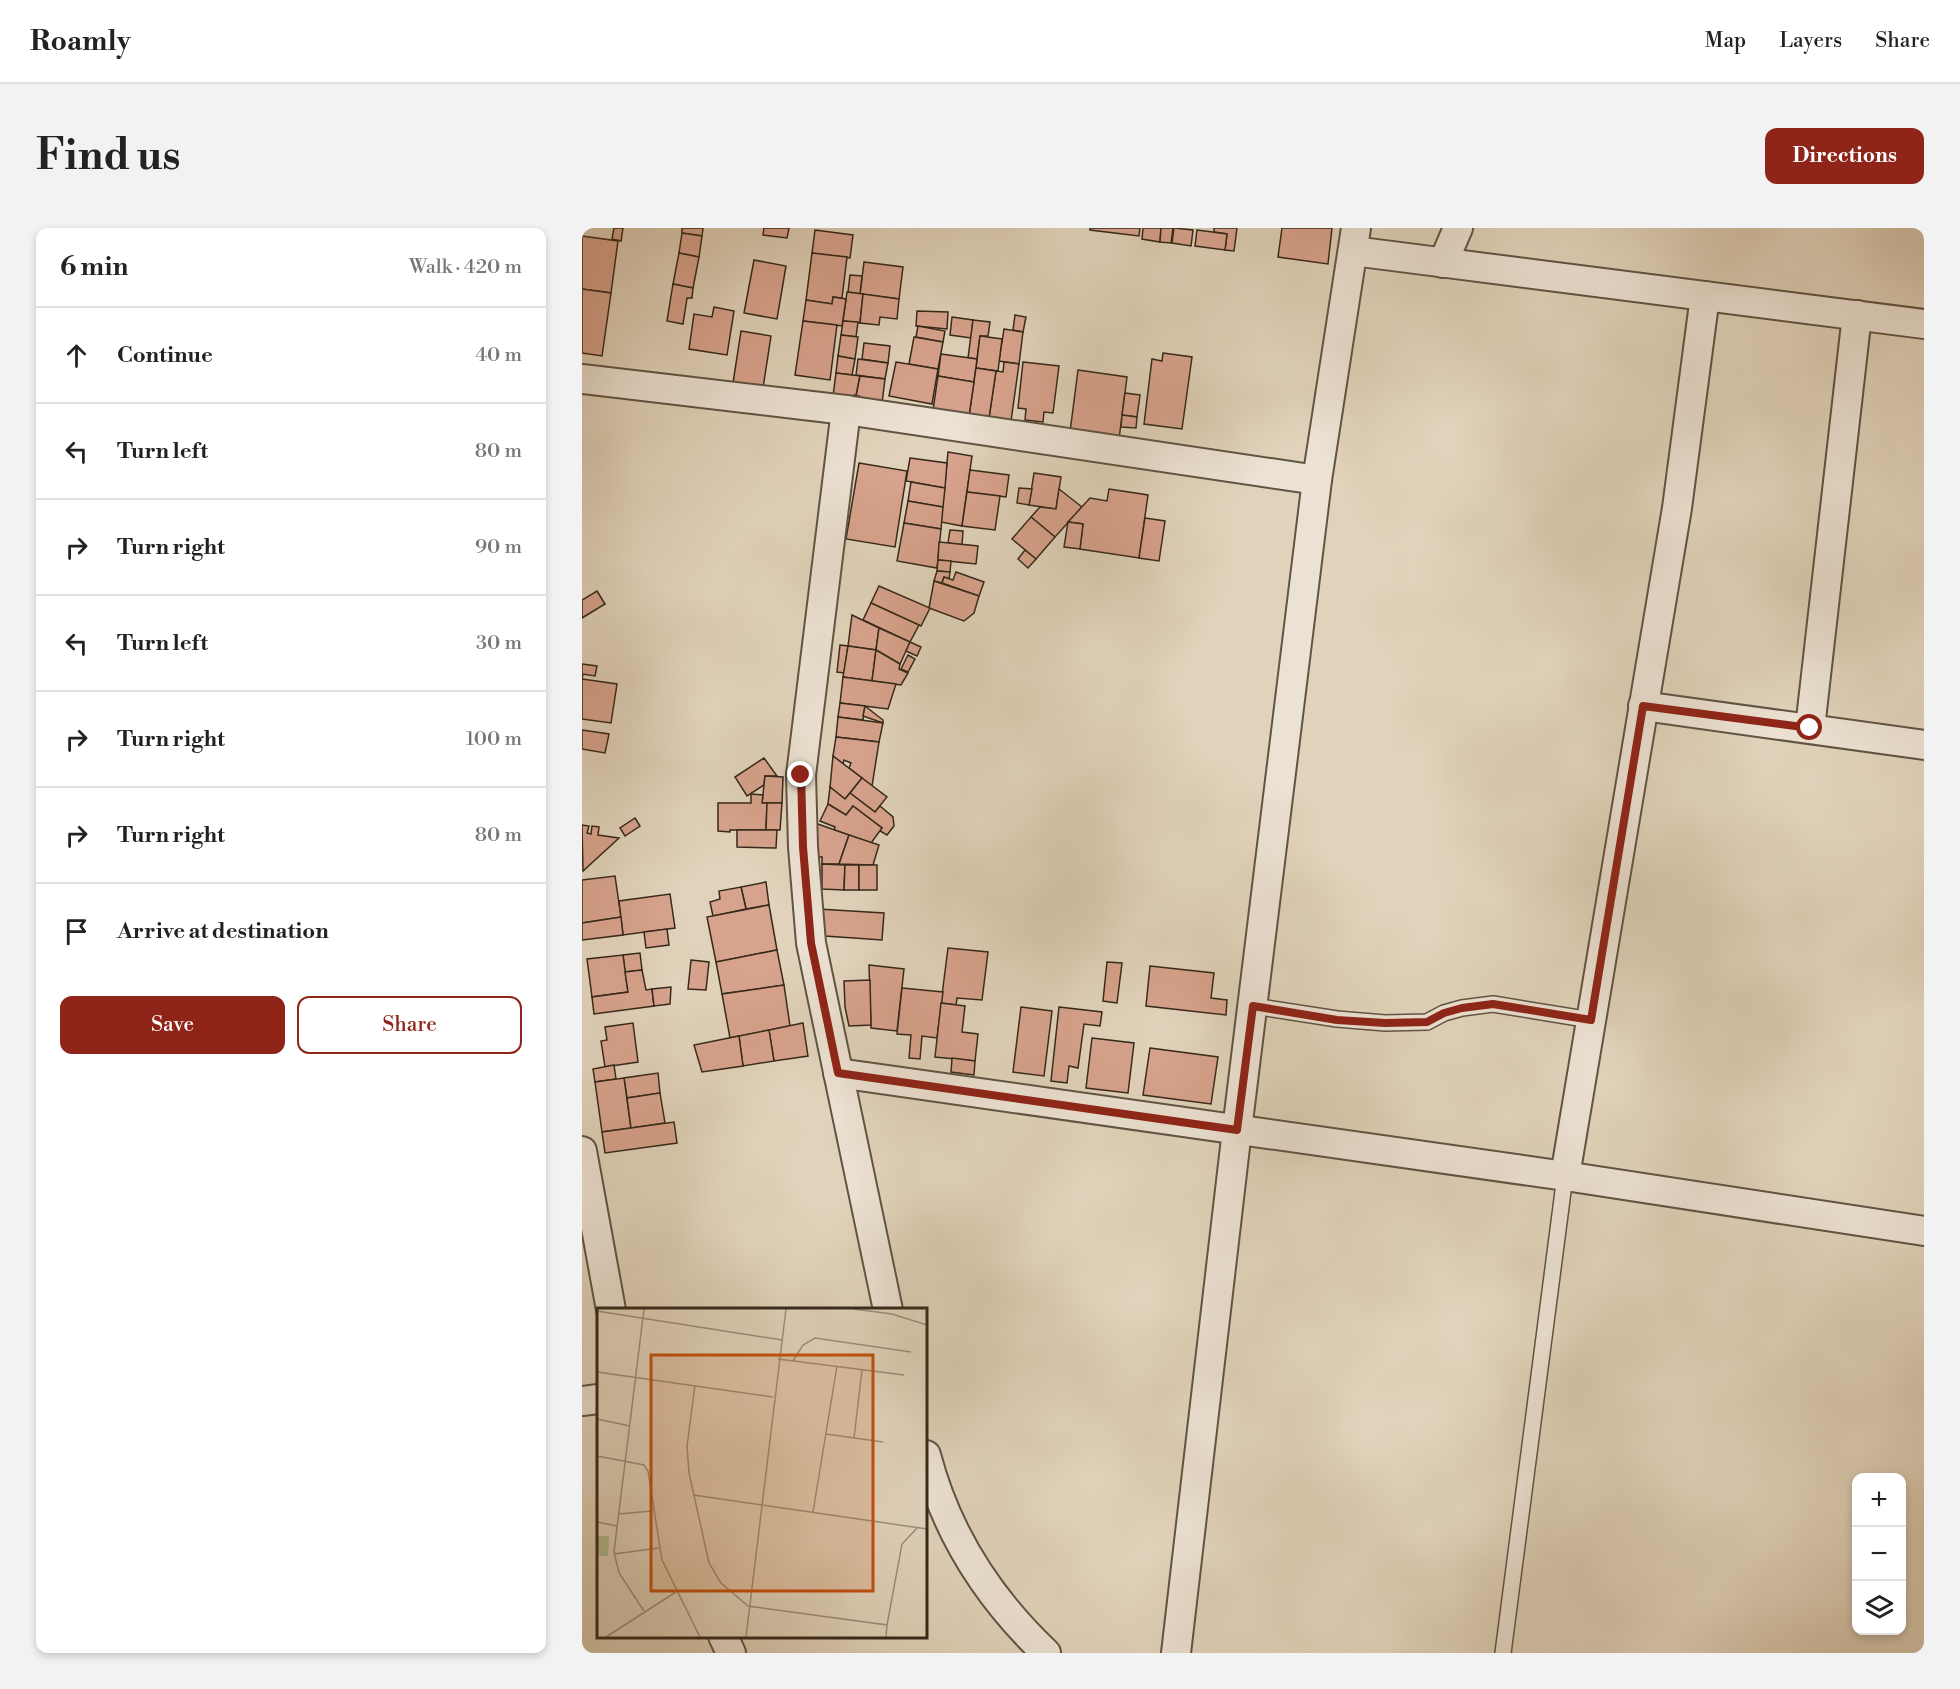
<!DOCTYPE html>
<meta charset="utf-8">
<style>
:root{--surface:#fff;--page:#f2f2f2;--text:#222;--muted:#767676;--line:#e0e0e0;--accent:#8f2418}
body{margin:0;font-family:"Libre Bodoni",serif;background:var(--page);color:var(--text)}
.controls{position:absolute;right:18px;bottom:18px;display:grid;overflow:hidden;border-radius:12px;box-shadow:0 3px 9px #0003}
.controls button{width:54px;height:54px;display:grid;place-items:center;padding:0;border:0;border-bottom:2px solid var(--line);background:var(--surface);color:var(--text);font:30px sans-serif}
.stop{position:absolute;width:18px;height:18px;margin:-14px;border:4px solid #8f2418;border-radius:50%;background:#fff}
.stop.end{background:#8f2418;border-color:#fff;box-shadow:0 2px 6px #0008}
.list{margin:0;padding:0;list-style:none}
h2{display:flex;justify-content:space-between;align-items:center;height:78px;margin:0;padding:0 24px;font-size:26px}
h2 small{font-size:20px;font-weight:400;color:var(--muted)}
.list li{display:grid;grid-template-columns:39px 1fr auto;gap:18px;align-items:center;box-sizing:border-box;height:96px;padding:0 24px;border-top:2px solid var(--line)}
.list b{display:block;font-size:22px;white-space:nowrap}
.list em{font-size:20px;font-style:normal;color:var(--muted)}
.actions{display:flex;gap:12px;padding:18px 24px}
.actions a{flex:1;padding:14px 0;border:2px solid var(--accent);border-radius:12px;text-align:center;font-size:21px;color:var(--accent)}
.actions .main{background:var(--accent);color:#fff}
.icon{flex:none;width:33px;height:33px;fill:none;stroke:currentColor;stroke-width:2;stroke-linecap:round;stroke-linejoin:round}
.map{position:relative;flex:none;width:1342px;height:1425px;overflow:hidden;border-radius:12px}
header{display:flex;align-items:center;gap:36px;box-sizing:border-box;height:84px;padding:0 30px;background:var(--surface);border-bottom:2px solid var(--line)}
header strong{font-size:28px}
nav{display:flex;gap:33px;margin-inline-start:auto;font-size:21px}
.intro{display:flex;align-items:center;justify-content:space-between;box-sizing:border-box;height:144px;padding:0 36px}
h1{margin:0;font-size:42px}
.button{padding:15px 27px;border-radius:12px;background:var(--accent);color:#fff;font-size:21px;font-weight:700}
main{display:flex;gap:36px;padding:0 36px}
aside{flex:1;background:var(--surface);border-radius:12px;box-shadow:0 3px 9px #0003}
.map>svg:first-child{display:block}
.building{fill:#d8a38d;stroke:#35291b;stroke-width:1.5}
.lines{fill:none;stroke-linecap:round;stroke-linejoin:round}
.service-casing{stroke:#605443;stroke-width:18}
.minor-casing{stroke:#605443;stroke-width:32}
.service{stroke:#ece2d3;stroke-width:15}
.minor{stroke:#ece2d3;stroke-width:28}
.route{stroke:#8f2418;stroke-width:8}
.inset-road{fill:none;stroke:#9c8f7b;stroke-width:1.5}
.view{fill:#c44f0f;fill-opacity:0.15;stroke:#c44f0f;stroke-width:3}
.inset-edge{fill:none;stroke:#35291b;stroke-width:3}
</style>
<header>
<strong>Roamly</strong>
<nav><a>Map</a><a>Layers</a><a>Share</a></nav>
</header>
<div class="intro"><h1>Find us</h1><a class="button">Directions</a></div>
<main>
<aside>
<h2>6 min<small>Walk · 420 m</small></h2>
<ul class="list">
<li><svg class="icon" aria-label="ahead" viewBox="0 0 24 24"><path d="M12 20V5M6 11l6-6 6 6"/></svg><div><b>Continue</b></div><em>40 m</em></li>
<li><svg class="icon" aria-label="left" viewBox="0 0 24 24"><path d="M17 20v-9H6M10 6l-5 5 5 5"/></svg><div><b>Turn left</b></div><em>80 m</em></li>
<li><svg class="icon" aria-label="right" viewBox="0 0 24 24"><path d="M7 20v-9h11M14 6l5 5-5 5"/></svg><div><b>Turn right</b></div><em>90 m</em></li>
<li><svg class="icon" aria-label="left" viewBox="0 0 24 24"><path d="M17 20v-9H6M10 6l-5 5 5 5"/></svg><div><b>Turn left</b></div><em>30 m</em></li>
<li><svg class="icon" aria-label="right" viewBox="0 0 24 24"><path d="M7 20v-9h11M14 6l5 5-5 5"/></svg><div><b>Turn right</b></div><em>100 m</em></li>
<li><svg class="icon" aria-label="right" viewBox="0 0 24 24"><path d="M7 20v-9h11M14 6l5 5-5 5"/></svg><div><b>Turn right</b></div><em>80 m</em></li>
<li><svg class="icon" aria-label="arrive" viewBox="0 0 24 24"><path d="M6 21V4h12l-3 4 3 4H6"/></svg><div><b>Arrive at destination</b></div></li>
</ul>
<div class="actions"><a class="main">Save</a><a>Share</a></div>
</aside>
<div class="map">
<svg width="1342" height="1425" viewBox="0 0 1342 1425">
<rect width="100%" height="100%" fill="#e1d3bb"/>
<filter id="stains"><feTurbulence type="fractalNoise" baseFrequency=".00333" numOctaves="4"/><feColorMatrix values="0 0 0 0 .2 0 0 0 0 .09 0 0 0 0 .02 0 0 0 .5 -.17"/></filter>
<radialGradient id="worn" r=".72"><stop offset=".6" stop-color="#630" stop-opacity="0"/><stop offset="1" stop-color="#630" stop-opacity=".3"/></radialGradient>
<g class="building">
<polygon points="32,0 41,0 39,13 30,11"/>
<polygon points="100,0 121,0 120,8 100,5"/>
<polygon points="182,0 207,0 205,10 181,7"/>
<polygon points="508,0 558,0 557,8 508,2"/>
<polygon points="561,0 579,0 578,14 560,11"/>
<polygon points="579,0 591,0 589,15 578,14"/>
<polygon points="592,0 611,2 609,18 590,15"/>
<polygon points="632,0 655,0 652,23 643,22 645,6 632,4"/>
<polygon points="700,0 750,0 746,36 696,29"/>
<polygon points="233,2 271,7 268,30 230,25"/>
<polygon points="615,2 645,6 643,22 613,18"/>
<polygon points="100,5 120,8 117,29 97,25"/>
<polygon points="0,8 36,13 29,65 0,61"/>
<polygon points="97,25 117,29 111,60 91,56"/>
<polygon points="230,25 265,29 260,70 251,69 250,76 224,72"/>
<polygon points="172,32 204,38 195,91 162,85"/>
<polygon points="282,34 321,39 317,71 278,66"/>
<polygon points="268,47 280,48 278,66 266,64"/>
<polygon points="91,56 111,60 110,70 105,70 101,96 85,93"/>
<polygon points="0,61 29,65 20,128 0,125"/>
<polygon points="265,64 281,66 278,95 261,93"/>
<polygon points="281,66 317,71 315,91 298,89 297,97 278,95"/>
<polygon points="251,69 264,71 260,98 221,93 224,72 250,76"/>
<polygon points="132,79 152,83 145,127 107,121 112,86 130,89"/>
<polygon points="335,83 366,84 365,101 334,98"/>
<polygon points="433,87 444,89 441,104 431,102"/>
<polygon points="370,89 391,92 389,110 368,107"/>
<polygon points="391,92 408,94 406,108 398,108 395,131 386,130"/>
<polygon points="221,93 255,97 248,152 213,147"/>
<polygon points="261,93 276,94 274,109 259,107"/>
<polygon points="336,98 363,103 361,114 334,109"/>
<polygon points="422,101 441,104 437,136 417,133"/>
<polygon points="159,103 189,108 181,160 151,155"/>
<polygon points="259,107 276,109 273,131 256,128"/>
<polygon points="398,108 420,111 416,143 394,140"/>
<polygon points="332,109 361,114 356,141 327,136"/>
<polygon points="282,115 308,118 306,135 280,131"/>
<polygon points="581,125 610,129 600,201 562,196 570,131 580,133"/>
<polygon points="359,126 395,131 392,154 356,148"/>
<polygon points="256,128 273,131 270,147 254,145"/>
<polygon points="276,131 306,135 303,151 274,147"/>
<polygon points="314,134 356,141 350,176 307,168"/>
<polygon points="422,134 437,136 429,193 407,190 414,143 421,144"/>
<polygon points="441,134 477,138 471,185 462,184 461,194 443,192 444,181 436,180"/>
<polygon points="394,140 414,143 407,190 387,188"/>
<polygon points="496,142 545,149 537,211 488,204"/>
<polygon points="254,145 278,148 274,168 272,167 271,171 251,168"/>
<polygon points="278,148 303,151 300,175 276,172 277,168 274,168"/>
<polygon points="356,148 392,154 387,188 351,182"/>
<polygon points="543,165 558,167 555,189 540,187"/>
<polygon points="540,187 555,189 554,200 539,199"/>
<polygon points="366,224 390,228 380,298 359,294"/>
<polygon points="328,230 365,235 363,260 324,253"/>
<polygon points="277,235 325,243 313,319 264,311"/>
<polygon points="388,242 427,247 424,269 385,264"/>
<polygon points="452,245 479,249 474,281 447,277"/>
<polygon points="329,254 363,260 361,279 326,273"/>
<polygon points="437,260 450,261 447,277 435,275"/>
<polygon points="477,261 500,279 473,309 449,289 458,279 474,281"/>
<polygon points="527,261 566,267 557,330 498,321 501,296 486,294 508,270 525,273"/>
<polygon points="385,264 418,268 413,302 380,298"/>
<polygon points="326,273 361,279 359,301 322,295"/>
<polygon points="449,289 473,309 454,331 430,311"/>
<polygon points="563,290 583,293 577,333 557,330"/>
<polygon points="486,294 501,296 498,321 482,319"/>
<polygon points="322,295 359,301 355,340 315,333"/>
<polygon points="368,302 381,303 380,317 366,315"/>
<polygon points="357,314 396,318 394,336 356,332"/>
<polygon points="443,322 454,331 446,340 436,331"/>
<polygon points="356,332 369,333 368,344 355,343"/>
<polygon points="355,343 368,344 367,351 362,349 360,355 352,353"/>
<polygon points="374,344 402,354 397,368 360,355 362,349 371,352"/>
<polygon points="352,353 397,368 392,385 382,393 347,380"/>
<polygon points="297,358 348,380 339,398 289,375"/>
<polygon points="15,363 23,376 0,390 0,372"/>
<polygon points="289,375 337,397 328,414 281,392"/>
<polygon points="270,387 297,400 294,422 266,418"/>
<polygon points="297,400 328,414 318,436 294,422"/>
<polygon points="328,414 339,419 335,428 324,423"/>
<polygon points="258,417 266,418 262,445 255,444"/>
<polygon points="266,418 294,422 290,453 261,449"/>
<polygon points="294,422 318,436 317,441 326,445 319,457 290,453"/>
<polygon points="326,427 333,431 326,444 319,441"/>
<polygon points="0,436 15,438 13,448 1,446 0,451"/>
<polygon points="261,449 314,456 306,481 258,475"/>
<polygon points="0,451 35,456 29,495 0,491"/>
<polygon points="258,475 283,478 281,492 256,489"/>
<polygon points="283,478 301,492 301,495 281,488"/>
<polygon points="256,489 301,495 297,514 254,509"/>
<polygon points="0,502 27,506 23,525 0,521"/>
<polygon points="254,509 297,514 290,558 267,540 269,535 262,532 261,536 251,528"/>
<polygon points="251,528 280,550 263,571 248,559"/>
<polygon points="182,530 195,548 183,548 182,557 165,568 153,549"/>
<polygon points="183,548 201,549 200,575 180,575"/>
<polygon points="280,550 305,569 293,584 268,565"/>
<polygon points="248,559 263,571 268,565 293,584 298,578 311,589 312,598 305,607 298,603 300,600 271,578 264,587 246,576"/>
<polygon points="169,566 181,567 180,575 185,575 184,602 148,602 148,604 136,603 136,575 169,575"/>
<polygon points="185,575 200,575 198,602 184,602"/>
<polygon points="246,576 264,587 271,578 300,600 289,615 252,602 253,599 238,593"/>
<polygon points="53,590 58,598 43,608 38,600"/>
<polygon points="233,595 267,607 257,636 240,636 240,629 232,629"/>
<polygon points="0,597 7,598 5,605 9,606 10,598 17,599 16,607 37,610 1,643"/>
<polygon points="155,602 195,602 194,620 155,619"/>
<polygon points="267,607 297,617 291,637 257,636"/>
<polygon points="240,636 263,637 262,662 240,661"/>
<polygon points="263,637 277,637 277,662 262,662"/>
<rect x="277" y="637" width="18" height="25"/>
<polygon points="33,648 39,689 0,695 0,652"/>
<polygon points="184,654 187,677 164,681 159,659"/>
<polygon points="159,659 164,681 131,688 128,674 138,671 137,663"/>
<polygon points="88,666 93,700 41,707 37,673"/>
<polygon points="187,677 195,722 134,734 125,689"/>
<polygon points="236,681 302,685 300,712 243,708 236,697"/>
<polygon points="39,689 41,707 0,712 0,695"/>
<polygon points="85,701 87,717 64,720 62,704"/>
<polygon points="366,720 406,724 400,772 375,770 374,777 359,775"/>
<polygon points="195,722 202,757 140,766 134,734"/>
<polygon points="58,725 60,742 43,744 41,727"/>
<polygon points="41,727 46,764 10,769 5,731"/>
<polygon points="109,732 127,734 124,762 106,761"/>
<polygon points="525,734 540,735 535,775 521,773"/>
<polygon points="287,737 322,741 315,803 289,800"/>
<polygon points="568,738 632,745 629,770 645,772 644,787 564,778"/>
<polygon points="60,742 64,762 70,761 72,778 12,786 10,769 46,764 43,744"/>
<polygon points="288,752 289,797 267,798 263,779 262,753"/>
<polygon points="202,757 208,798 148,810 140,766"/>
<polygon points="89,759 88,776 72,778 70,761"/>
<polygon points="320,760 361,764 355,810 340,808 338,831 327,830 329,807 315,806"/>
<polygon points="359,775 383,778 380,804 396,806 393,833 353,829"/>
<polygon points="439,779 470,783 462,848 431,844"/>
<polygon points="477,779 520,784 518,798 502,796 496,840 487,838 485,855 469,853"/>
<polygon points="51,795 56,834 23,839 19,813 25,812 23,799"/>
<polygon points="221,795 226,828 192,833 187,802"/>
<polygon points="187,802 192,833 161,838 157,808"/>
<polygon points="157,808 161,838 120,844 112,817"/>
<polygon points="510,810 552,815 546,865 504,860"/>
<polygon points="568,820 636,829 629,876 561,867"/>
<polygon points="370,830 393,833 392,847 369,844"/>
<polygon points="32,837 34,851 13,854 11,841"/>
<polygon points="76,845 78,865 45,870 42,850"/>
<polygon points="42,850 49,900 20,904 13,854"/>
<polygon points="78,865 83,895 49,900 45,870"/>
<polygon points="92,894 95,915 23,925 20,904"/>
</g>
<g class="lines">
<g class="service-casing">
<g id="service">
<polyline points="671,778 755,791 803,795 845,794 862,785 880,780 911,776 1009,792"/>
<polyline points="921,1425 983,948"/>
</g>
</g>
<g class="minor-casing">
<g id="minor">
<polyline points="771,23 1342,96"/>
<polyline points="861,35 876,0"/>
<polyline points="0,151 264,182 735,252"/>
<polyline points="264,182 219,547 221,619 229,715 306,1082"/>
<polyline points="1061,478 1342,517"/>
<polyline points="1228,500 1275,87"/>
<polyline points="256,845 983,948 1342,1003"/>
<polyline points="0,923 29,1082"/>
<polyline points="983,948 1095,280 1123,68"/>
<polyline points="0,1173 16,1171"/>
<path d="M344 1227C364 1304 406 1370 464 1425"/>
<polyline points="141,1408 149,1425"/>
<polyline points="594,1425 655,902 735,252 774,0"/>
</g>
</g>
<use href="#service" class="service"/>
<use href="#minor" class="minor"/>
</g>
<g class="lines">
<polyline class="route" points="219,547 221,619 229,715 256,845 655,902 671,778 755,792 803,795 845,794 862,785 880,780 911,776 1009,792 1061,478 1228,500"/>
</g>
<g transform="translate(15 1080)">
<rect width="330" height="330" fill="#e1d3bb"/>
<path d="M0 228H12L11 248H0Z" fill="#afbd93"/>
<path class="inset-road" d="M257 1 295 6 330 17M0 3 185 32M181 51 307 67M196 53 206 37 218 30 314 44M0 64 176 89M98 77 90 138 92 165 112 255 124 275 151 298 290 317 289 329M0 111 33 118M229 126 286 134M257 130 265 62M0 148 47 157 51 163 65 252 103 329M96 187 330 221M216 204 240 58M21 206 55 203M0 214 20 218M17 246 62 240M47 303 22 265 17 244 47 1M290 317 305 236 321 219M9 329 79 284M149 329 189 1"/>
<path class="view" d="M54 47H276V283H54Z"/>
<rect width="330" height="330" class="inset-edge"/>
</g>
<rect width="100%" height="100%" filter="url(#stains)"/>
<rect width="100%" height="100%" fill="url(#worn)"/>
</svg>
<div class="controls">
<button>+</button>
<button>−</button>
<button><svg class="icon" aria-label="layers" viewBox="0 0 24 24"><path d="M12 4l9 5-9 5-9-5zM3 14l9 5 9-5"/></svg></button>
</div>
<div class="stop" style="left:1228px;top:500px"></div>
<div class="stop end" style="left:219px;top:547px"></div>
</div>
</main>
